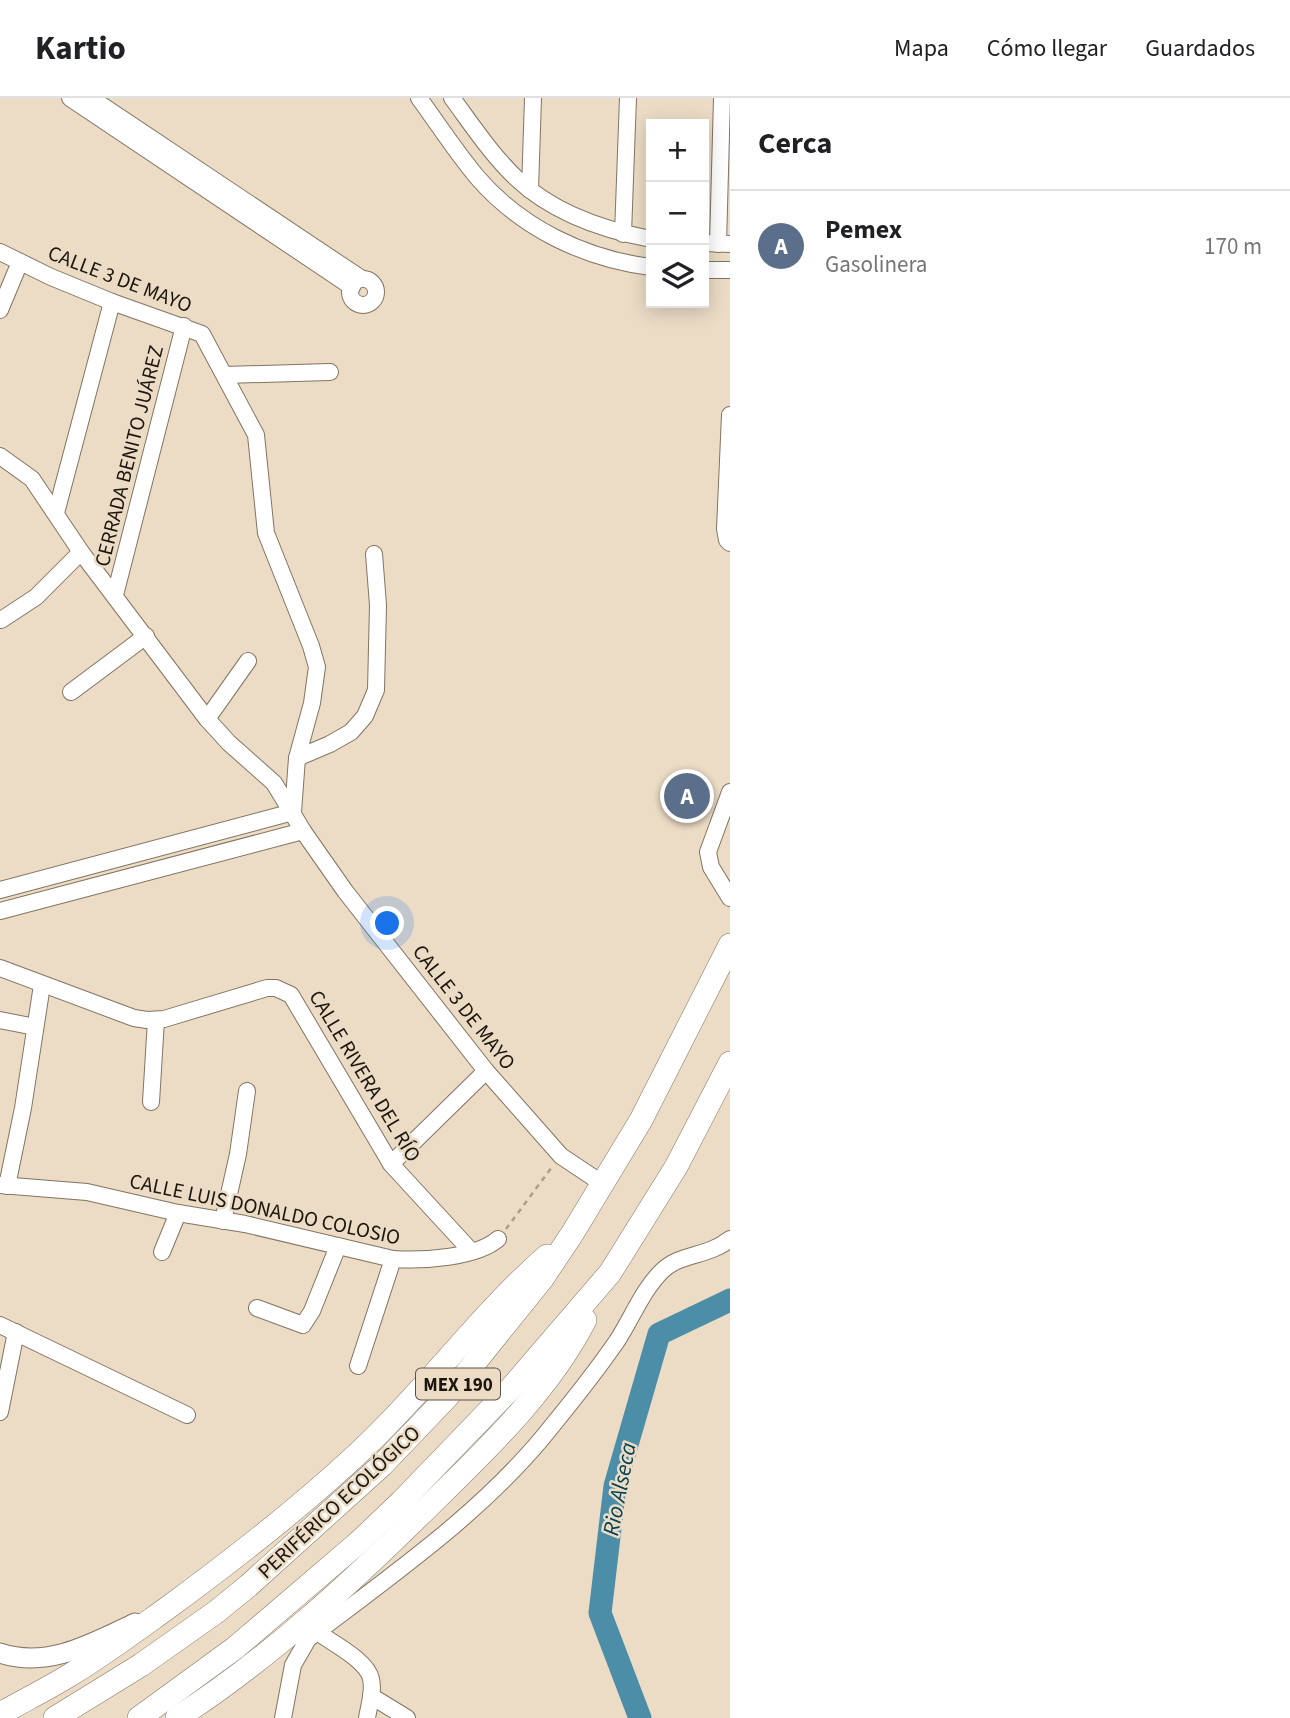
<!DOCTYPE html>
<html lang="es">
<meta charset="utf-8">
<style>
:root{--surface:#fff;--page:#f6f6f6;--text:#202124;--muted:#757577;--line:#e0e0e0;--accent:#7932a5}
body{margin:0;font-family:"Source Sans 3",sans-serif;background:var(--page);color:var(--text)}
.controls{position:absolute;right:21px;top:21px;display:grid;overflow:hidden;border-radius:0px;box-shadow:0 4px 18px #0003}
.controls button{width:63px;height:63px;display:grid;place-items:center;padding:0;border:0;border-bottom:2px solid var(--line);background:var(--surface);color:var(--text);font:35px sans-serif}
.you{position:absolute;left:388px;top:826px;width:24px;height:24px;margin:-18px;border:5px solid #fff;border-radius:50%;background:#1a73e8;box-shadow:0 0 0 10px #1a73e833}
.badge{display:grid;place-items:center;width:46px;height:46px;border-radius:50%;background:var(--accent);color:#fff;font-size:23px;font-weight:700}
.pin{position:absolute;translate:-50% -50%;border:4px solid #fff;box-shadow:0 2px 7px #0006}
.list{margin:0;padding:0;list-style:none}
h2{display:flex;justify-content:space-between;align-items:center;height:91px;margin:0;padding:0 28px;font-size:30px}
h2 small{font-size:23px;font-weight:400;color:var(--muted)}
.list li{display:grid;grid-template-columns:46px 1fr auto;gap:21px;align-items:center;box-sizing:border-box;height:112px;padding:0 28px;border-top:2px solid var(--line)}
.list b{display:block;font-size:26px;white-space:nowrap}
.list p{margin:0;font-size:23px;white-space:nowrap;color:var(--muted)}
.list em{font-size:23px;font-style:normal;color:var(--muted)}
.icon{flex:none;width:38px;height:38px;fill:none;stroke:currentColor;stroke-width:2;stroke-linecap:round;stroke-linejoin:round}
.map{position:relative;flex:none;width:730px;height:1620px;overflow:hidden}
header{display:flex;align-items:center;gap:42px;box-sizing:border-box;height:98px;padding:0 35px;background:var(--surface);border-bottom:2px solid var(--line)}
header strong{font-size:33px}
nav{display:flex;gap:38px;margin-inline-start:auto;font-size:24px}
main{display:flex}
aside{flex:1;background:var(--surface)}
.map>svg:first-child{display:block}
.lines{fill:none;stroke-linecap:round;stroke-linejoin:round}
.river{stroke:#4c8ea7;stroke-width:23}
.building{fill:#d8aeda;stroke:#9f8d9f;stroke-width:2}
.minor-casing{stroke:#827461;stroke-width:18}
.major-casing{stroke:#827461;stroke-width:21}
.highway-casing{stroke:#827461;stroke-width:24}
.path{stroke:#aa9d8b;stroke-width:2.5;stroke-dasharray:5 5;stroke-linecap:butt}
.minor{stroke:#fff;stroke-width:16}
.major{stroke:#fff;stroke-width:19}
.highway{stroke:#fff;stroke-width:23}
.labels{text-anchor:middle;stroke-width:5;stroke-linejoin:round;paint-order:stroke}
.shield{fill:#ecdcc6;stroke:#5a5145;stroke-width:2}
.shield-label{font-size:19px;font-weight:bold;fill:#1b160e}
.street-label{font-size:21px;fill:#1b160e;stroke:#ecdcc6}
.water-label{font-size:23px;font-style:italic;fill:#044153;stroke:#ecdcc6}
</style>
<header>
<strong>Kartio</strong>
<nav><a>Mapa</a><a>Cómo llegar</a><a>Guardados</a></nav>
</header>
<main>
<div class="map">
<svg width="730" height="1620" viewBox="0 0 730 1620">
<rect width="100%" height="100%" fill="#ecdcc6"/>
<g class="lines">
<polyline class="river" points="640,1620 600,1515 615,1388 659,1236 730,1202"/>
</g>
<polygon class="building" points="675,676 712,692 700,720 663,703"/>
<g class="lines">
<g class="minor-casing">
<g id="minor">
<polyline points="70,0 352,189"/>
<polyline points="91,0 362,181"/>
<path d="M419 0C438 26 456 54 477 79 521 130 585 161 651 169"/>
<path d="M452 0C472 27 491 56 516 80 552 114 603 132 651 141"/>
<polyline points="530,92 533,0"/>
<polyline points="623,136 628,0"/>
<polyline points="704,145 730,146"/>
<polyline points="718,146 722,0"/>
<polyline points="0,154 51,179 112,204 202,236 256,337 266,435 311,548 317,569 312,605 297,660 293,714"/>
<polyline points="704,172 730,172"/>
<circle cx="363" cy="194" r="13"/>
<polyline points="0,212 20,164"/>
<polyline points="225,277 330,274"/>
<polyline points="730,317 725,431 727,442 730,445"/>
<polyline points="0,358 32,381 81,454 207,621 229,645 274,685 303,733 345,793 486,973 561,1058 603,1086"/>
<polyline points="56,415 112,204"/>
<polyline points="115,497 184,228"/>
<polyline points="1,522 36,499 81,454"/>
<polyline points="71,594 146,538"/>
<polyline points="207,621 248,563"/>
<polyline points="297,660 330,646 351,634 365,618 376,592 378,507 374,456"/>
<polyline points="730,694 708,754 711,769 730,800"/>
<polyline points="0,792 293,714"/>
<polyline points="0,813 303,733"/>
<polyline points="0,870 134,920 147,922 164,921 267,890 276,890 291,897 391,1066 471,1153"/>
<polyline points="0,922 35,929"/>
<polyline points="151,1004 156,922"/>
<polyline points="391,1066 486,973"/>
<path d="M0 1087 87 1094 178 1115 245 1126 393 1161C422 1163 476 1160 498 1141"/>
<polyline points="7,1088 23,1010 42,887"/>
<polyline points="223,1123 238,1056 247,993"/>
<polyline points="162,1154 178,1115"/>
<polyline points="257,1210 303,1227 312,1213 338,1148"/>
<polyline points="0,1227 187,1317"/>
<polyline points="358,1268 393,1161"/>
<polyline points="0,1314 16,1234"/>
<path d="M317 1534C331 1544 368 1563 371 1581 374 1594 369 1607 367 1620"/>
<polyline points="371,1598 407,1620"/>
<path d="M283 1620 293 1567 308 1541C393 1476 485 1413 552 1328 574 1301 597 1272 617 1243 632 1220 643 1191 663 1172 681 1155 708 1159 730 1141"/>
</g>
</g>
<g class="major-casing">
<path id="major" d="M0 1555C48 1571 93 1545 135 1525"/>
</g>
<g class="highway-casing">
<g id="highway">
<path d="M0 1616C23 1603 47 1591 70 1577 103 1557 134 1534 166 1511 237 1459 308 1404 371 1343 433 1283 483 1214 547 1158"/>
<polyline points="55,1620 141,1567 216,1514 248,1488 382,1367 447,1299 542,1181 572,1136 641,1022 730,847"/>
<polyline points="139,1620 235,1550 359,1444 401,1404 512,1289 610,1175 676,1069 730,965"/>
<path d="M177 1620C270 1560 354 1482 433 1404 488 1350 549 1292 585 1222"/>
</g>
</g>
<polyline class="path" points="506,1131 552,1069"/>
<use href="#minor" class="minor"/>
<use href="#major" class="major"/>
<use href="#highway" class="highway"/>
</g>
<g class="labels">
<rect class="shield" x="416" y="1270.5" width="84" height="31" rx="5"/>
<g class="shield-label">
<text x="458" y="1293">MEX 190</text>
</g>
<g class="street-label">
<text transform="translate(120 181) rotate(21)" y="7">CALLE 3 DE MAYO</text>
<text transform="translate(129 358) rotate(-76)" y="7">CERRADA BENITO JUÁREZ</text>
<text transform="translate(464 909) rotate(52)" y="7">CALLE 3 DE MAYO</text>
<text transform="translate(365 978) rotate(59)" y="7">CALLE RIVERA DEL RÍO</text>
<text transform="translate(265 1111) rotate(12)" y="7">CALLE LUIS DONALDO COLOSIO</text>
<text transform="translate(339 1404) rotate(-43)" y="7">PERIFÉRICO ECOLÓGICO</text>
</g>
<g class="water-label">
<text transform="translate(619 1391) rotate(-79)" y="8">Rio Alseca</text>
</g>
</g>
</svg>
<div class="controls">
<button>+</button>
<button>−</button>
<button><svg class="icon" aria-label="layers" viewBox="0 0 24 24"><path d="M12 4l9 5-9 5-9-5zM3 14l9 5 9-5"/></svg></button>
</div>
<div class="you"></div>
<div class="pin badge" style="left:687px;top:698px;background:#5c6f8a">A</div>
</div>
<aside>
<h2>Cerca<small></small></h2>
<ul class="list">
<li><span class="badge" style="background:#5c6f8a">A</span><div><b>Pemex</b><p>Gasolinera</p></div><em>170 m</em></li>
</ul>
</aside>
</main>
